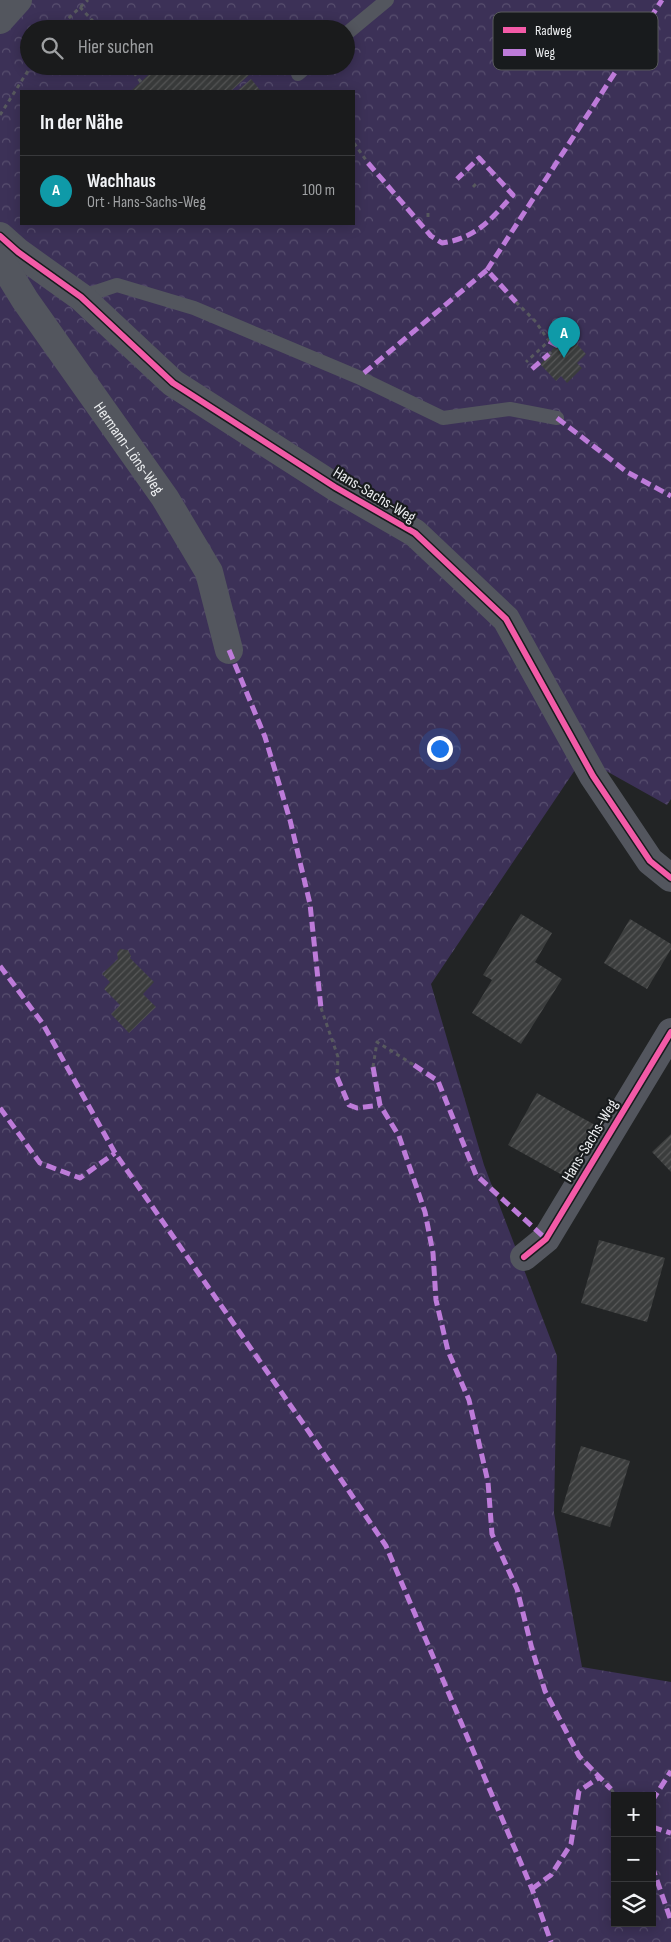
<!DOCTYPE html>
<html lang="de">
<meta charset="utf-8">
<style>
:root{--surface:#1a1b1c;--page:#272829;--text:#f1f3f6;--muted:#9fa1a3;--line:#38393b;--accent:#a5a7a9}
body{margin:0;font-family:"Sofia Sans Condensed",sans-serif;background:var(--page);color:var(--text)}
.controls{position:absolute;right:15px;bottom:15px;display:grid;overflow:hidden;border-radius:0px;box-shadow:0 2px 12px #0003}
.controls button{width:45px;height:45px;display:grid;place-items:center;padding:0;border:0;border-bottom:1px solid var(--line);background:var(--surface);color:var(--text);font:25px sans-serif}
.you{position:absolute;left:439px;top:748px;width:18px;height:18px;margin:-12px;border:4px solid #fff;border-radius:50%;background:#1a73e8;box-shadow:0 0 0 8px #1a73e833}
.badge{display:grid;place-items:center;width:32px;height:32px;border-radius:50%;background:var(--accent);color:#fff;font-size:16px;font-weight:700}
.pin{position:absolute;translate:-50% -41px;filter:drop-shadow(0 1px 2px #0008)}
.pin::after{content:'';position:absolute;top:26px;width:18px;height:15px;background:inherit;clip-path:polygon(0 0,100% 0,50% 100%)}
.list{margin:0;padding:0;list-style:none}
h2{display:flex;justify-content:space-between;align-items:center;height:65px;margin:0;padding:0 20px;font-size:21px}
h2 small{font-size:16px;font-weight:400;color:var(--muted)}
.list li{display:grid;grid-template-columns:32px 1fr auto;gap:15px;align-items:center;box-sizing:border-box;height:70px;padding:0 20px;border-top:1px solid var(--line)}
.list b{display:block;font-size:19px;white-space:nowrap}
.list p{margin:0;font-size:16px;white-space:nowrap;color:var(--muted)}
.list em{font-size:16px;font-style:normal;color:var(--muted)}
.icon{flex:none;width:28px;height:28px;fill:none;stroke:currentColor;stroke-width:2;stroke-linecap:round;stroke-linejoin:round}
.map{position:relative;flex:none;width:671px;height:1942px;overflow:hidden}
.search{position:absolute;background:var(--surface);box-shadow:0 2px 12px #0003;left:20px;top:20px;width:335px;height:55px;display:flex;align-items:center;gap:12px;box-sizing:border-box;padding:0 18px;border-radius:28px;color:var(--muted);font-size:19px}
.panel{position:absolute;background:var(--surface);box-shadow:0 2px 12px #0003;left:20px;top:90px;width:335px;height:135px;border-radius:0px}
.map>svg:first-child{display:block}
.forest{fill:url(#forest-crowns);fill-rule:evenodd}
.building{fill:url(#building-hatch)}
.lines{fill:none;stroke-linecap:round;stroke-linejoin:round}
.path{stroke:#57595e;stroke-width:3;stroke-dasharray:4 4;stroke-linecap:butt}
.service{stroke:#53565e;stroke-width:14}
.minor{stroke:#53565e;stroke-width:28}
.quiet{stroke:#bd7bd9;stroke-width:5;stroke-dasharray:10 5;stroke-linecap:butt}
.cycleway-casing{stroke:#181b1d;stroke-width:9}
.cycleway{stroke:#f35aa7;stroke-width:6}
.labels{text-anchor:middle;stroke-width:4.5;stroke-linejoin:round;paint-order:stroke}
.street-label{font-size:16px;fill:#eceef0;stroke:#181b1d}
.key{fill:#181b1d;stroke:#585a5c;stroke-width:1}
.key-label{font-size:14px;fill:#eceef0}
</style>
<div class="map">
<svg width="671" height="1942" viewBox="0 0 671 1942">
<defs>
<pattern id="forest-crowns" width="20" height="18" patternUnits="userSpaceOnUse" patternTransform="scale(1.25)"><rect width="20" height="18" fill="#3c3157"/><path d="M2 6a3 3 0 1 1 6 0M12 15a3 3 0 1 1 6 0" fill="none" stroke="#584f6f"/></pattern>
<pattern id="building-hatch" width="6" height="6" patternUnits="userSpaceOnUse" patternTransform="scale(1.25)"><rect width="6" height="6" fill="#3b3d3d"/><path d="M-1 1l2-2M0 6l6-6M5 7l2-2" fill="none" stroke="#585959"/></pattern>
</defs>
<rect width="100%" height="100%" fill="#222425"/>
<path class="forest" d="M0 0H671V799L667 805 583 758 431 984 484 1165 557 1356 554 1513 582 1667 671 1682V1942H0ZM29 29H346V66H29ZM21 91H354V224H21ZM615 1796H652V1923H615Z"/>
<g class="building">
<polygon points="158,66 240,66 249,75 231,91 131,91"/>
<polygon points="251,79 260,90 258,91 237,91"/>
<polygon points="569,336 586,354 577,363 582,368 567,383 561,376 556,381 540,364 552,353 551,351 555,347 556,348"/>
<polygon points="521,914 552,933 535,962 562,979 521,1044 472,1013 492,980 483,975"/>
<polygon points="630,919 671,944 671,949 647,989 604,963"/>
<polygon points="120,949 128,950 131,956 130,958 154,982 143,994 156,1007 129,1033 111,1014 120,1005 104,989 110,982 102,974 118,959 117,953"/>
<polygon points="537,1093 595,1125 566,1177 508,1145"/>
<polygon points="671,1134 671,1172 652,1152"/>
<polygon points="599,1240 665,1258 647,1322 581,1303"/>
<polygon points="581,1446 630,1461 610,1527 561,1512"/>
</g>
<g class="lines">
<g class="path">
<polyline points="80,7 100,29"/>
<polyline points="57,29 88,0"/>
<polyline points="129,66 141,82"/>
<polyline points="0,115 31,66"/>
<polyline points="354,143 368,163"/>
<polyline points="473,187 476,184"/>
<polyline points="428,213 428,217"/>
<polyline points="516,302 535,321 549,341 526,362"/>
<polyline points="556,347 558,346"/>
<polyline points="549,354 551,352"/>
<polyline points="321,1008 338,1057 337,1077"/>
<polyline points="373,1067 377,1042 414,1065"/>
<polyline points="611,1789 616,1796"/>
</g>
<g class="service">
<polyline points="346,34 387,0"/>
<polyline points="298,74 307,66"/>
<polyline points="81,297 117,285 194,308 358,377 443,418 510,409 557,418"/>
</g>
<g class="minor">
<polyline points="0,20 18,0"/>
<polyline points="0,236 18,252 81,297 173,383 335,487 415,533 506,619 593,776 650,861 671,878"/>
<path id="s1" d="M0 259 25 300 165 498 209 572 229 650"/>
<polyline points="524,1257 546,1239 671,1032"/>
</g>
<g class="quiet">
<path d="M368 163 431 236 442 243C477 238 491 219 513 195L479 158 457 179"/>
<polyline points="487,270 662,0"/>
<polyline points="549,341 558,346"/>
<polyline points="532,369 549,354"/>
<polyline points="364,373 487,270 516,302"/>
<polyline points="557,418 627,472 671,496"/>
<polyline points="229,650 265,737 290,820 310,904 321,1008"/>
<polyline points="0,966 43,1024 115,1153 309,1432 386,1546 532,1889 551,1942"/>
<polyline points="414,1065 438,1081 476,1175 546,1239"/>
<polyline points="373,1067 380,1105 399,1136 425,1212 433,1253 436,1300 448,1351 469,1400 488,1482 492,1534 517,1589 532,1649 545,1691 579,1756 611,1789"/>
<polyline points="337,1077 349,1105 357,1108 380,1105"/>
<polyline points="0,1108 40,1163 80,1178 115,1153"/>
<polyline points="652,1801 671,1771"/>
<polyline points="652,1827 671,1833"/>
<polyline points="652,1866 671,1921"/>
<polyline points="532,1889 551,1875 571,1844 579,1791 600,1777"/>
</g>
<g class="cycleway-casing">
<g id="cycleway">
<polyline points="0,236 18,252 81,297 173,383 335,487 415,533 506,619 593,776 650,861 671,878"/>
<polyline points="524,1257 546,1239 671,1032"/>
</g>
</g>
<use href="#cycleway" class="cycleway"/>
</g>
<g class="labels">
<g class="street-label">
<text dy="6" stroke="none"><textPath href="#s1" startOffset="229">Hermann-Löns-Weg</textPath></text>
<text transform="translate(375 494) rotate(31)" y="6">Hans-Sachs-Weg</text>
<text transform="translate(589 1140) rotate(-59)" y="6">Hans-Sachs-Weg</text>
</g>
</g>
<rect x="493" y="12" width="165" height="58" rx="8" class="key"/>
<rect x="503" y="27" width="23" height="6" fill="#f35aa7"/>
<rect x="503" y="49" width="23" height="7" fill="#bd7bd9"/>
<g class="key-label">
<text x="535" y="35">Radweg</text>
<text x="535" y="57">Weg</text>
</g>
</svg>
<div class="controls">
<button>+</button>
<button>−</button>
<button><svg class="icon" aria-label="layers" viewBox="0 0 24 24"><path d="M12 4l9 5-9 5-9-5zM3 14l9 5 9-5"/></svg></button>
</div>
<div class="you"></div>
<div class="pin badge" style="left:564px;top:358px;background:#0f9aa8">A</div>
<div class="search"><svg class="icon" aria-label="search" viewBox="0 0 24 24"><circle cx="10" cy="10" r="6"/><path d="M15 15l6 6"/></svg>Hier suchen</div>
<section class="panel">
<h2>In der Nähe<small></small></h2>
<ul class="list">
<li><span class="badge" style="background:#0f9aa8">A</span><div><b>Wachhaus</b><p>Ort · Hans-Sachs-Weg</p></div><em>100 m</em></li>
</ul>
</section>
</div>
